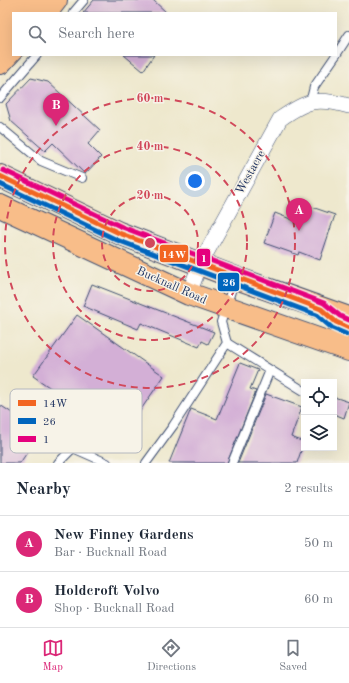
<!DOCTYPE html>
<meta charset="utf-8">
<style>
:root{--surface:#fff;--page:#f2f2f3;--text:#1f2937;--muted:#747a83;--line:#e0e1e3;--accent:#db2777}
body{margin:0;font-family:"Old Standard TT",serif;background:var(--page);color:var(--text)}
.controls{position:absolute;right:12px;bottom:12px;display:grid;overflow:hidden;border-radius:0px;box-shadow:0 4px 16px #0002}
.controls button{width:36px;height:36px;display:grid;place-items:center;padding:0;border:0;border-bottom:1px solid var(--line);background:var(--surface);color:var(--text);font:20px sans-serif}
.you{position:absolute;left:195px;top:181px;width:14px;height:14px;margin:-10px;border:3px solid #fff;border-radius:50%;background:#1a73e8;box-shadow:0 0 0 6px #1a73e833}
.badge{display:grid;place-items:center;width:26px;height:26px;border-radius:50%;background:var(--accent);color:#fff;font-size:13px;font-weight:700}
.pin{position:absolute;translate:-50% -33px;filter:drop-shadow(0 1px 2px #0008)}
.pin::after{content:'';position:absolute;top:21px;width:14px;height:12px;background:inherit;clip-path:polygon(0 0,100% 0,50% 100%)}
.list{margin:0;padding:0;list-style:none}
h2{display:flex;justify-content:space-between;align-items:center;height:52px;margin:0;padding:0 16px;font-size:17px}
h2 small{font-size:13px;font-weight:400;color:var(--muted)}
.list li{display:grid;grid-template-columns:26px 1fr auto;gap:12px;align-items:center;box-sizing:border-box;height:56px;padding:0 16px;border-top:1px solid var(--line)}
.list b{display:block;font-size:15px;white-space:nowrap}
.list p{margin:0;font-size:13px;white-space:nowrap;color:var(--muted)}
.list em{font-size:13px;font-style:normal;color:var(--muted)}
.icon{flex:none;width:22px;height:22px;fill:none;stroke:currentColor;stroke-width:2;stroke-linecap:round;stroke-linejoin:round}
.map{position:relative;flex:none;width:349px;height:463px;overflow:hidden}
.search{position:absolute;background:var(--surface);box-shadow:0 4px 16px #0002;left:12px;right:12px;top:12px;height:44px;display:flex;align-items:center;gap:10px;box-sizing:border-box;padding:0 14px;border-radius:0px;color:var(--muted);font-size:15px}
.sheet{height:164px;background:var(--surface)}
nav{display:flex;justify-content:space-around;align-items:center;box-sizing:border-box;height:56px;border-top:1px solid var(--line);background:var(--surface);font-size:11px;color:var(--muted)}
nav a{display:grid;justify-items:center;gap:2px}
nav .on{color:var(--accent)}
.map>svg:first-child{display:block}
.building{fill:#d3afd6}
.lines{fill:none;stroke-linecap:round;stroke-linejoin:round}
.service-casing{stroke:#3b4b6f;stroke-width:10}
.minor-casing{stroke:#3b4b6f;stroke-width:16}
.primary-casing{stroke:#3b4b6f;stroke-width:24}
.trunk-casing{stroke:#3b4b6f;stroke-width:24}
.service{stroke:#fff;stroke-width:8}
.minor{stroke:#fff;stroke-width:15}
.primary{stroke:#f8bd89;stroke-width:22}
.trunk{stroke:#f8bd89;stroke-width:22}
.bus-1-casing{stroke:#f7f3e8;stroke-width:8}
.bus-2-casing{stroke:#f7f3e8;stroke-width:8}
.bus-3-casing{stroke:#f7f3e8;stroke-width:8}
.bus-1{stroke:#f26522;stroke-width:5}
.bus-2{stroke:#0065bd;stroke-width:5}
.bus-3{stroke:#e5007d;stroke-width:5}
.ring{fill:none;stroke:#d1495b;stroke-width:2;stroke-dasharray:7 5}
.labels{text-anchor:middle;stroke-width:3;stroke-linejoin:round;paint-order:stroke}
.street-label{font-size:12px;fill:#1b2f5e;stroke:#f7f3e8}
.key{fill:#f7f3e8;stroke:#b5b8bf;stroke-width:1}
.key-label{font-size:11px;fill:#1b2f5e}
.centre{fill:#d1495b;stroke:#f7f3e8;stroke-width:2}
.ring-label{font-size:12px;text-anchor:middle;font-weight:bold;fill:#d1495b;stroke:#f7f3e8;stroke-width:3;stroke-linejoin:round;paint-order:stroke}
.line-badge{stroke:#f7f3e8;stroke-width:1.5}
.badge-label{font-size:11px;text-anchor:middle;font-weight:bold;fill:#fff}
</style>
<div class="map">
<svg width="349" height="463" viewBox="0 0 349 463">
<rect width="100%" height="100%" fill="#f7f3e8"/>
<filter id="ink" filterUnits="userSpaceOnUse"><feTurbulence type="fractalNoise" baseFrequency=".025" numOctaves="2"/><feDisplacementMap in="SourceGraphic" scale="8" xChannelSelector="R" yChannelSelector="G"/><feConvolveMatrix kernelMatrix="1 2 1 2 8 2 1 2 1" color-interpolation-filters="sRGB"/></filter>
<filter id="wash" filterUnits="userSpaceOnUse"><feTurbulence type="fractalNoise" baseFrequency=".012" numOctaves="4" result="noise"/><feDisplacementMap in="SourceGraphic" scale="16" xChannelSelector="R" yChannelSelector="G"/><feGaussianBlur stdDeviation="0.9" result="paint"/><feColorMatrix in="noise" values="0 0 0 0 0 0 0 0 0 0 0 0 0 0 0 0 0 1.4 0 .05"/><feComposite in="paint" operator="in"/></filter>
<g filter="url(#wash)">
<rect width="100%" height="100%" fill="#eee8cd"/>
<g id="blocks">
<g class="building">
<polygon points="94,0 153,0 167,13 83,13"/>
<polygon points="124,55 154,55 143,71"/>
<polygon points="31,78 48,82 100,130 88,144 101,157 85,174 53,143 45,151 11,121 6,104"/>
<polygon points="306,205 335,215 320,260 299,252 298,255 264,243 275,213 293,220 295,213 302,216"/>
<polygon points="92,284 214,332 208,344 202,341 199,347 141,323 138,329 83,306"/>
<polygon points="77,315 164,376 122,437 33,376"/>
<polygon points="240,363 258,370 250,389 256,391 227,463 169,463 191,409 217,419"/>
<polygon points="266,394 302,407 291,437 304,442 297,463 238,463"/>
<polygon points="334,397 349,402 344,418 334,414"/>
<polygon points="0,405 41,432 20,463 0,463"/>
</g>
</g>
</g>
<g filter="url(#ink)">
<use href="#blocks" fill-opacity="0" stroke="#3b4b6f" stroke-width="1"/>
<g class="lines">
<g class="service-casing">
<g id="service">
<polyline points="73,13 84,0"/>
<polyline points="336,55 349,35"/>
<polyline points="0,98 37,55"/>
<polyline points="310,103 314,87 336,55"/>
<polyline points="0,127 41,161 82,178"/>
<polyline points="227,343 304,391"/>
<polyline points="58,463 73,448 107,463"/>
<polyline points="146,463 173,426 227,343 221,322 235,279"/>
<polyline points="232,463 270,370"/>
</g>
</g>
<g class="minor-casing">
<path id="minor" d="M189 294 200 264 280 119C307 100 316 97 349 106"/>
</g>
<g class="primary-casing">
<g id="primary">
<polyline points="22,13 33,0"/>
<polyline points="46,13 56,0"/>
<polyline points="0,15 15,0"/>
<polyline points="0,38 13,23"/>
<polyline points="0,63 13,49"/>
</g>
</g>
<g class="trunk-casing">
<g id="trunk">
<polyline points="0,176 119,233 236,278 349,318"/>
<polyline points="0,206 189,294 349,350"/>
</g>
</g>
<use href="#service" class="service"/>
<use href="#minor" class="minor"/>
<use href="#primary" class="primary"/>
<use href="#trunk" class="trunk"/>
<g class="bus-1-casing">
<polyline id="bus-1" points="0,176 119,233 321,309 336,322 349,328"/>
</g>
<g class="bus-2-casing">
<polyline id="bus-2" points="0,184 117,240 317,315 332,328 346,334"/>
</g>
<g class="bus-3-casing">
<polyline id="bus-3" points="3,170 122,227 324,303 340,316 349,320"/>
</g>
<use href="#bus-1" class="bus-1"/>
<use href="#bus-2" class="bus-2"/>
<use href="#bus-3" class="bus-3"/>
</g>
</g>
<g class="ring">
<circle cx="150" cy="243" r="48"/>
<circle cx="150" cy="243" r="97"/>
<circle cx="150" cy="243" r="145"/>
</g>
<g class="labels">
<g class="street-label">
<text transform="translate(250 172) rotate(-61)" y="4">Westacre</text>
<text transform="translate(172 285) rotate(24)" y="4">Bucknall Road</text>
</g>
</g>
<rect x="10" y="389" width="132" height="64" rx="6" class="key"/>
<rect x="18" y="400" width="18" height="6" fill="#f26522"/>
<rect x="18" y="418" width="18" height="6" fill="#0065bd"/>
<rect x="18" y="436" width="18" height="6" fill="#e5007d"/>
<g class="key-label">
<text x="43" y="407">14W</text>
<text x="43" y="425">26</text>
<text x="43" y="443">1</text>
</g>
<circle cx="150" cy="243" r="6" class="centre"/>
<g class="ring-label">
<text x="150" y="102">60 m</text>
<text x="150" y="150">40 m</text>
<text x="150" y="199">20 m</text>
</g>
<g class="line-badge">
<rect x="159" y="244" width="30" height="19" rx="4" fill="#f26522"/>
<rect x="196" y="248" width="15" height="19" rx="4" fill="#e5007d"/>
<rect x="217" y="272" width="23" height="20" rx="4" fill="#0065bd"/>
</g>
<g class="badge-label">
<text x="174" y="258">14W</text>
<text x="204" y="262">1</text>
<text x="229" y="286">26</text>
</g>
</svg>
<div class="controls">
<button><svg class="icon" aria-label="locate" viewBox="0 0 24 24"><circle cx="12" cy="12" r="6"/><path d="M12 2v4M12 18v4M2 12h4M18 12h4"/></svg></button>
<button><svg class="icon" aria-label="layers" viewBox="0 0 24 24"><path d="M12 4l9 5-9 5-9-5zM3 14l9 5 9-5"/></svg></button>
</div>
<div class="you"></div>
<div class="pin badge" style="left:299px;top:231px">A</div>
<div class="pin badge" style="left:56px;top:126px">B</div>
<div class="search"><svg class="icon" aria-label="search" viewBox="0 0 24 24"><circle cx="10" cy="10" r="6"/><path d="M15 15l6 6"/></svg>Search here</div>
</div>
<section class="sheet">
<h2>Nearby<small>2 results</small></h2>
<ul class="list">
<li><span class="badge">A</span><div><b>New Finney Gardens</b><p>Bar · Bucknall Road</p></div><em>50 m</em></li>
<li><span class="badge">B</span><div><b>Holdcroft Volvo</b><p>Shop · Bucknall Road</p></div><em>60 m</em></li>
</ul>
</section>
<nav>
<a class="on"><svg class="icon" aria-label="map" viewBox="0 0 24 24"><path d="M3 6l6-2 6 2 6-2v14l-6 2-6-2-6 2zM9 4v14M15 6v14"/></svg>Map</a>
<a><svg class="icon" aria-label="directions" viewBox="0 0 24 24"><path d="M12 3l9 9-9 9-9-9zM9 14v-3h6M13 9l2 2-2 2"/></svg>Directions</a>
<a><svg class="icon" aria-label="saved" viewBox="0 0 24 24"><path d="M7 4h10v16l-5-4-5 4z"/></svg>Saved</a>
</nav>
